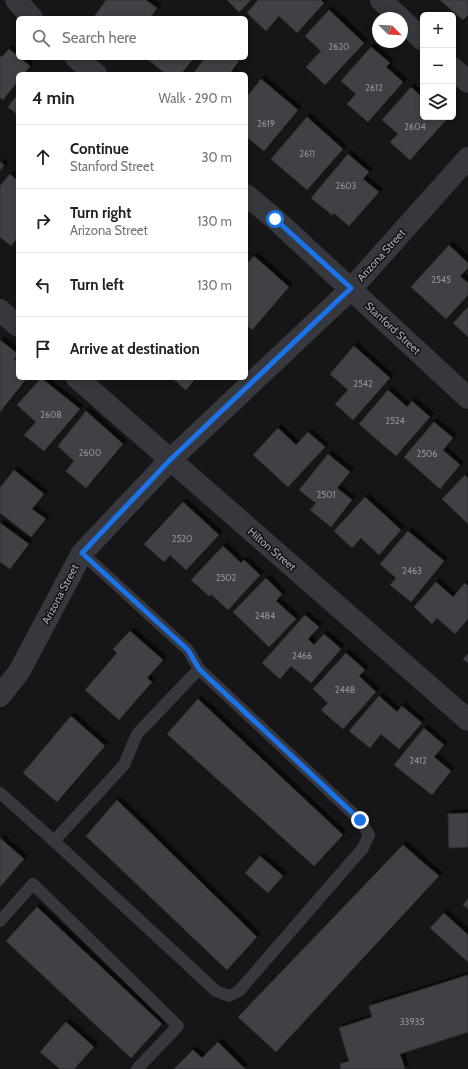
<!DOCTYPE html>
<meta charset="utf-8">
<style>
:root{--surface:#fff;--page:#f6f6f6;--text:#222;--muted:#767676;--line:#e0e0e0}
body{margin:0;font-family:Cabin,sans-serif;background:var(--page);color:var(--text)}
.controls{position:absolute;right:12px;top:12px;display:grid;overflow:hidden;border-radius:6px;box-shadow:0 2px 6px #0003}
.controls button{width:36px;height:36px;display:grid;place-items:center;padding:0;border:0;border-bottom:1px solid var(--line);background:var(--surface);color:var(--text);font:20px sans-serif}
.compass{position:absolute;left:372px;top:12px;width:36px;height:36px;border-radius:50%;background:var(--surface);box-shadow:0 2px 6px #0003;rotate:114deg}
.stop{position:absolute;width:12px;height:12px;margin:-9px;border:3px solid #1a73e8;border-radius:50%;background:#fff}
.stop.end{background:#1a73e8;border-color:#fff;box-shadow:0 1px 4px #0008}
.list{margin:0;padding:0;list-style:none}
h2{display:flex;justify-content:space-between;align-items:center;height:52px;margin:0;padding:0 16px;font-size:17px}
h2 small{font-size:13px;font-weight:400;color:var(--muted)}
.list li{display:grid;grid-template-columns:26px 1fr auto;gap:12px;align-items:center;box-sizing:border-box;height:64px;padding:0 16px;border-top:1px solid var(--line)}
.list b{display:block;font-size:15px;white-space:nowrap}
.list p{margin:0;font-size:13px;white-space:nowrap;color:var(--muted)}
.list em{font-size:13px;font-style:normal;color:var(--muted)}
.icon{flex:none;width:22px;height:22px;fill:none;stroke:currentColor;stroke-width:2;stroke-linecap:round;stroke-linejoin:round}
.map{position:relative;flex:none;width:468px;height:1069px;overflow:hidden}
.search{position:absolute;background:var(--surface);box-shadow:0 2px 6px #0003;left:16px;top:16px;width:232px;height:44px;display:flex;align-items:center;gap:10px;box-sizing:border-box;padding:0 14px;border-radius:6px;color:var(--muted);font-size:15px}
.panel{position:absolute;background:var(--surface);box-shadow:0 2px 6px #0003;left:16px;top:72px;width:232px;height:308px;border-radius:6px}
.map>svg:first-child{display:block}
.building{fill:#404145;stroke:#303034;filter:url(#shadow)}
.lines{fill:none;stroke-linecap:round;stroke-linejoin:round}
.lane{stroke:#37383d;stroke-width:12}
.street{stroke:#37383d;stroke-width:22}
.route{stroke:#1a73e8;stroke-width:5}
.labels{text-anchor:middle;stroke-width:3;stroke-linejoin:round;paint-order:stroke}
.number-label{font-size:9px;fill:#8e929b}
.street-label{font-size:11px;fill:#a8adb8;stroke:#111113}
</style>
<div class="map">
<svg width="468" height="1069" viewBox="0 0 468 1069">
<defs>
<filter id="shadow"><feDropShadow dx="3.5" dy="-3.5" stdDeviation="0" flood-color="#0009"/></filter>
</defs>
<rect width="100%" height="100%" fill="#161618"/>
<g class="building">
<polygon points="106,0 146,0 157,8 150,18 96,18 94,17"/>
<polygon points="227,0 251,0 239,12"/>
<polygon points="258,0 321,0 324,3 297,33 279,16 266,31 247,13"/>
<polygon points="440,0 468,0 468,15 463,20"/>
<polygon points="329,10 364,43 325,85 306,67 321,51 305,36"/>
<polygon points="371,47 390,63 386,67 403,82 368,122 347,104 356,94 341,81"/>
<polygon points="9,49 18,56 18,58 20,58 30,66 24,74 18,74 18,81 3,100 0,98 0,56 2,57"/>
<polygon points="146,58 194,58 181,74 166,74"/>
<polygon points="205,58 235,58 239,61 231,72 233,74 193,74"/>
<polygon points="261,79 298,110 264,151 248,138 246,141 246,98"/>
<polygon points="411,87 423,98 423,117 444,117 447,119 410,160 390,142 398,134 382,120"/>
<polygon points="18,94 18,115 8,107"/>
<polygon points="307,117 343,149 307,190 271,159"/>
<polygon points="348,154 369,172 363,179 379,192 349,226 334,213 332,215 311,198"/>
<polygon points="0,162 4,165 0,171"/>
<polygon points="10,174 18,181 18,237 11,246 0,237 0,186"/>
<polygon points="449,245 468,263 468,268 460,276 468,283 468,295 446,319 411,287"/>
<polygon points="254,256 289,287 252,330 246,324 246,265"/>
<polygon points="468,307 468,337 453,323"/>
<polygon points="0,340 18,354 14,359 18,362 18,378 27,378 0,412"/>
<polygon points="354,346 390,378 353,420 335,404 348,390 330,374"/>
<polygon points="41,378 80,409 44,451 24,435 36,422 17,405"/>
<polygon points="172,378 196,378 186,390"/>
<polygon points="388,390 407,407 412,401 430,417 396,456 359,424"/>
<polygon points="86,411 123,444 86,488 66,471 74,461 58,446"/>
<polygon points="434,422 453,438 443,450 460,465 440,489 404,457"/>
<polygon points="278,428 296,445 308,432 325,447 288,487 253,455"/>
<polygon points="328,454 350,472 337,488 352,500 331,527 310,510 316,503 299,490"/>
<polygon points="14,470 44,494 32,509 46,519 31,537 0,513 0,488"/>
<polygon points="465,475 468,479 468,524 442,499"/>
<polygon points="365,497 401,530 379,555 361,538 352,548 334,531"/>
<polygon points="183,502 219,535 186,570 170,555 164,562 144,544"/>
<polygon points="0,523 29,544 10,569 0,562"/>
<polygon points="408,531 444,561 411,602 390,585 396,578 380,564"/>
<polygon points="223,546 241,563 244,560 260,575 228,610 211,594 209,596 191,580"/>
<polygon points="266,578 282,594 276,601 296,619 269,647 233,612"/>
<polygon points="436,582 453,597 465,583 468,586 468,619 455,634 437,618 432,624 414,607"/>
<polygon points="305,615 319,627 308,639 314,645 324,634 341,649 311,683 291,666 280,679 262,663"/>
<polygon points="130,631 163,660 147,678 152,682 119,720 85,690 117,653 113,649"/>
<polygon points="346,653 365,670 359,676 376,692 343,729 321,710 328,703 313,689"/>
<polygon points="468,654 468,663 463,659"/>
<polygon points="379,696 397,712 402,706 422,723 399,749 381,734 370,748 349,731"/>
<polygon points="198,699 343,835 314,866 167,734"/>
<polygon points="71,716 105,746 57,802 23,773"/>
<polygon points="424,728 444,745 434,757 451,771 432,795 394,765"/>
<polygon points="117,800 257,937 227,970 86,836"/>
<polygon points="468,813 468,847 449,848 448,814"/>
<polygon points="0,838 24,859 0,887"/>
<polygon points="403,845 439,876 276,1052 238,1017"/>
<polygon points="260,856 283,876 268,893 245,873"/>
<polygon points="468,899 468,909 463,905"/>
<polygon points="37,907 162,1024 131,1058 6,941"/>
<polygon points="444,913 468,935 468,962 430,928"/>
<polygon points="468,975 468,1032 400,1054 405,1069 341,1069 340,1064 349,1061 339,1028 372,1017 369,1006"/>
<polygon points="66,1022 94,1047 74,1069 60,1069 40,1052"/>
<polygon points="218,1042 245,1069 174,1069 193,1050 202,1058"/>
</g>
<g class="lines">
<g class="lane">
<polyline points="0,793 54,841 216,991 229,996 239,991 363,848 369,835 360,820 199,669 188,650 82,553"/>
<polyline points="54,841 124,765 137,734 199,669"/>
<polyline points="0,921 33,884 178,1026 137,1069"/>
</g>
<g class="street">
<polyline points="16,0 32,18"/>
<polyline points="381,0 400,18"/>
<polyline points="402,20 423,40"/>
<polyline points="76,58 96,74"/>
<polyline points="453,68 468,82"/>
<polyline points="246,195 275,219 468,398"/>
<polyline points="0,310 18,326"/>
<polyline points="77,378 468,720"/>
<polyline points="0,696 19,672 82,553 170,460 351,289 468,158"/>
</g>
</g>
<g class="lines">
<polyline class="route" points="275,219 351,288 170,460 82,553 188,650 199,669 360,820"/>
</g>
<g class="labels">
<g class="number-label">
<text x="339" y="50">2620</text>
<text x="374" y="91">2612</text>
<text x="266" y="127">2619</text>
<text x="415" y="130">2604</text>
<text x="307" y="157">2611</text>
<text x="346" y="189">2603</text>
<text x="441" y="283">2545</text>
<text x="363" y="387">2542</text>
<text x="51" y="418">2608</text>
<text x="395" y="424">2524</text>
<text x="90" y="456">2600</text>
<text x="427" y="457">2506</text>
<text x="326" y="498">2501</text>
<text x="182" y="542">2520</text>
<text x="412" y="574">2463</text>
<text x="226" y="581">2502</text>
<text x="265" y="619">2484</text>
<text x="302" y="659">2466</text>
<text x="345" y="693">2448</text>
<text x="418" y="764">2412</text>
<text x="412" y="1025">33935</text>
</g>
<g class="street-label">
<text transform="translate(381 255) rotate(-48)" y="4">Arizona Street</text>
<text transform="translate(393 328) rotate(43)" y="4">Stanford Street</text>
<text transform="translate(272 549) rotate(41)" y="4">Hilton Street</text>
<text transform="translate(60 594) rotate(-62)" y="4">Arizona Street</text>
</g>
</g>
</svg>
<div class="controls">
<button>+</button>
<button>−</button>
<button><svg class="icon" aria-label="layers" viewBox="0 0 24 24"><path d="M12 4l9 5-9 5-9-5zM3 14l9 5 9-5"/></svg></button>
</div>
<svg class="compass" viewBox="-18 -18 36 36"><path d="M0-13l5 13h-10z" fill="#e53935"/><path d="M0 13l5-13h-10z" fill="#767676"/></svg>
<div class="stop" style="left:275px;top:219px"></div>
<div class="stop end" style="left:360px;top:820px"></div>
<div class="search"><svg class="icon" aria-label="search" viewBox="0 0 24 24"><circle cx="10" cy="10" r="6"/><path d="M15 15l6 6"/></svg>Search here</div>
<section class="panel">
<h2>4 min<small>Walk · 290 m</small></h2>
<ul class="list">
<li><svg class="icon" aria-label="ahead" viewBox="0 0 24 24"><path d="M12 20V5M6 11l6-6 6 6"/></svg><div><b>Continue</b><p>Stanford Street</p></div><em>30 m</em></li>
<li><svg class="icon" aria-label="right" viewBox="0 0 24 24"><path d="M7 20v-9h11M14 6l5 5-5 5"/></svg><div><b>Turn right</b><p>Arizona Street</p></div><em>130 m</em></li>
<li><svg class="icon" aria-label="left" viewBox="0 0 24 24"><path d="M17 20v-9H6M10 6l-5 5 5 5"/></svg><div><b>Turn left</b></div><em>130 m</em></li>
<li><svg class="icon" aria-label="arrive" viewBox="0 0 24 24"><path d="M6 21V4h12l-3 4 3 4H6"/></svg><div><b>Arrive at destination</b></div></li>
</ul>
</section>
</div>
